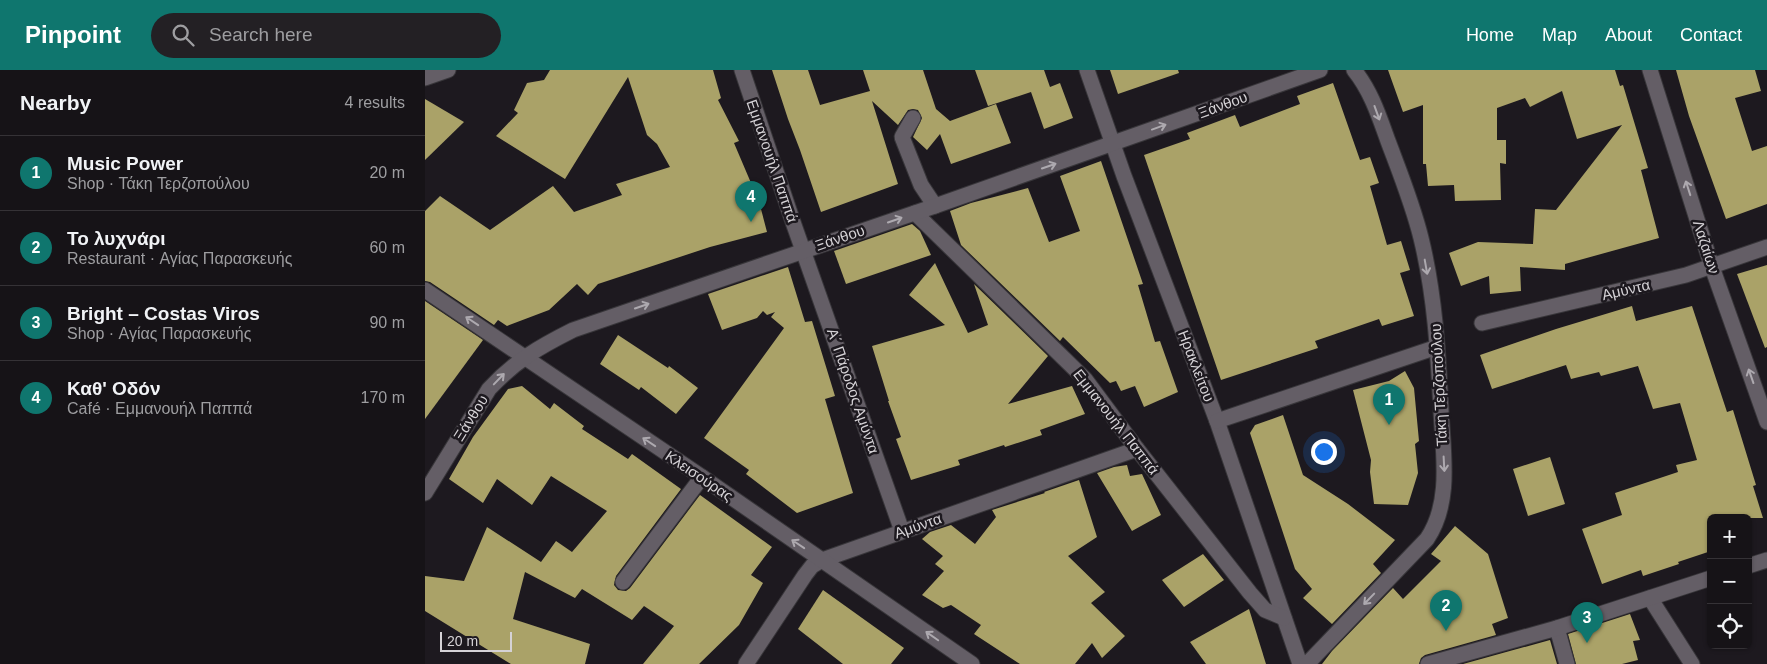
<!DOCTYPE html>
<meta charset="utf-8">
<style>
:root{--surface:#161317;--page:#232024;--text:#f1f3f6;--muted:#9e9ea1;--line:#353236;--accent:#0f766e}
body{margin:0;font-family:Helvetica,sans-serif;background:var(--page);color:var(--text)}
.controls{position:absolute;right:15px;bottom:15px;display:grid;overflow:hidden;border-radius:8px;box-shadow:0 1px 4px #0004}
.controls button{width:45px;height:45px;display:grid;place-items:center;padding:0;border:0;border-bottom:1px solid var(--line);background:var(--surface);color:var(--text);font:25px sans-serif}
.scale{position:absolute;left:15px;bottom:12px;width:72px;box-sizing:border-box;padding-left:5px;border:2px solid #d5d2d6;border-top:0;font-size:14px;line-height:18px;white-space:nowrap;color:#d5d2d6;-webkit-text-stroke:4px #1d191f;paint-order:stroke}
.you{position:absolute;left:898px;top:381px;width:18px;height:18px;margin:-12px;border:4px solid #fff;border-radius:50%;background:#1a73e8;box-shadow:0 0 0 8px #1a73e833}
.badge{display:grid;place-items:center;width:32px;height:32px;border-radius:50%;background:var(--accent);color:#fff;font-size:16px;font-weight:700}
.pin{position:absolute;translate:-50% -41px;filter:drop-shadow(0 1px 2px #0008)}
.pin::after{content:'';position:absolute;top:26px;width:18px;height:15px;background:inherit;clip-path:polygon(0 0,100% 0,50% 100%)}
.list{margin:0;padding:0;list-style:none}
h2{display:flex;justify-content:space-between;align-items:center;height:65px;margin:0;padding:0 20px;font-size:21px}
h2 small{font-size:16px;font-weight:400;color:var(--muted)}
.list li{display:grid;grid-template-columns:32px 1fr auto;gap:15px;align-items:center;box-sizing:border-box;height:75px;padding:0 20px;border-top:1px solid var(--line)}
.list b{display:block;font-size:19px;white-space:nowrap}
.list p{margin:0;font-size:16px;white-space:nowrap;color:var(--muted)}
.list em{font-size:16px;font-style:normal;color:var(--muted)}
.icon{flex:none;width:28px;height:28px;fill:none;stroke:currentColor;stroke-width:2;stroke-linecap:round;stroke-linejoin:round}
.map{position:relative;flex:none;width:1342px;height:594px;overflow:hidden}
header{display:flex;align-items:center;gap:30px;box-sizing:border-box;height:70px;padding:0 25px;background:var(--accent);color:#fff}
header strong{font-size:24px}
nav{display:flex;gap:28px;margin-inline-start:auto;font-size:18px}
.search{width:350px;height:45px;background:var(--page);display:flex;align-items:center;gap:12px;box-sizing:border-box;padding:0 18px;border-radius:28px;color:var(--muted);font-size:19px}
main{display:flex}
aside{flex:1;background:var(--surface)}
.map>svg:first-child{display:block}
.building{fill:#aaa268}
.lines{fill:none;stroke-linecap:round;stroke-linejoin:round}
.street-casing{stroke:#38363a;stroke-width:17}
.secondary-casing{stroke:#38363a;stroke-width:17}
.street{stroke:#645e66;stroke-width:15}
.secondary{stroke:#645e66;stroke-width:15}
.oneway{stroke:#ada9af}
.labels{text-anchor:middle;stroke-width:5;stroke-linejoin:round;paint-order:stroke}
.street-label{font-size:15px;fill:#d5d2d6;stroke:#1d191f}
</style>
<header>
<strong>Pinpoint</strong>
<div class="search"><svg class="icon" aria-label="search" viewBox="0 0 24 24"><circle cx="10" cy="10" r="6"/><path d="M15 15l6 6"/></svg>Search here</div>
<nav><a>Home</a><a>Map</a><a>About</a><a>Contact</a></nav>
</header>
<main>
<aside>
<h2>Nearby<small>4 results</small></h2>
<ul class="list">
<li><span class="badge">1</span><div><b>Music Power</b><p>Shop · Τάκη Τερζοπούλου</p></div><em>20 m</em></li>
<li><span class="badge">2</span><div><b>Το λυχνάρι</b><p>Restaurant · Αγίας Παρασκευής</p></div><em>60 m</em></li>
<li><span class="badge">3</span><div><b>Bright – Costas Viros</b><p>Shop · Αγίας Παρασκευής</p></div><em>90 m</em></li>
<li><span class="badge">4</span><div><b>Καθ' Οδόν</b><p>Café · Εμμανουήλ Παππά</p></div><em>170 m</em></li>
</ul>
</aside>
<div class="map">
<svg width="1342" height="594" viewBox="0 0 1342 594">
<rect width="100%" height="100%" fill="#1d191f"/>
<g class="building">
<polygon points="125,0 288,0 296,28 293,30 314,71 309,73 329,120 331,120 342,162 285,177 173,214 163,225 152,214 124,240 82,256 73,250 69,255 5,212 0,211 0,141 15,126 65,160 128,116 149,142 197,125 191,114 245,97 232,74 222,65 203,7 140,109 71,66 93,43 89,40 102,13 119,10"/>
<polygon points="347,0 383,0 395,35 445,21 438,0 498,0 511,39 525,51 571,34 586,73 526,94 515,64 502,80 488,67 497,48 493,40 488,39 483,40 473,55 447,31 473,114 396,142 375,80 363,49"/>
<polygon points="550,0 619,0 625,17 635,13 648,48 619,59 606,22 563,36"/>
<polygon points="685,0 753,0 754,3 693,24"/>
<polygon points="963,0 1190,0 1195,16 1198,15 1223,98 1216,100 1234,168 1140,194 1140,200 1095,197 1096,221 1065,224 1064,206 1036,216 1024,183 1053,172 1108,174 1110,139 1131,140 1197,55 1152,69 1137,21 1105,37 1100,28 1072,38 1072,70 1081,70 1081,94 1075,93 1076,130 1030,131 1029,115 1003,116 1001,94 998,94 998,35 978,42"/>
<polygon points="1251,0 1330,0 1336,21 1310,28 1327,81 1342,76 1342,134 1301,149 1264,46"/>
<polygon points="908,13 935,90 945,87 954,113 945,116 962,175 976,171 985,200 975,203 989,246 957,256 954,249 890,271 893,278 796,310 719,85 765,69 762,63 810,45 815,57 875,34 872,26"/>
<polygon points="0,29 39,52 0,90"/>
<polygon points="676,91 718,214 713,215 730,272 735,271 753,322 719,337 710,316 696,321 691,311 685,313 638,267 635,271 536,175 525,141 546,133 603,118 624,172 655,161 635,106"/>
<polygon points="487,154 495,161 506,185 421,214 409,181"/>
<polygon points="510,193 543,263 563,255 549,214 623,286 583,334 647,316 660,344 615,360 617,365 580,377 579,375 533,390 535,395 486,410 471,369 476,367 463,331 464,331 447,276 520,255 484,225"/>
<polygon points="1342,195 1342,277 1340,278 1312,204"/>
<polygon points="363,197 380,252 387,251 410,326 400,329 428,423 372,443 321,404 324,400 279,368 359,258 346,247 350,242 342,245 338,241 332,248 297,260 283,224"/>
<polygon points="0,231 58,270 0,349"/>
<polygon points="1207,236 1211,251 1267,236 1302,342 1308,340 1331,415 1328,416 1338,448 1286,448 1286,481 1253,492 1254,494 1218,506 1216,500 1177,514 1157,459 1197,445 1190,423 1253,402 1251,395 1272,390 1255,333 1228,339 1213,296 1176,306 1174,302 1146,309 1141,295 1067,319 1055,285 1131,259"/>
<polygon points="193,265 243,298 244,296 273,318 251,344 216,317 214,320 175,294"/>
<polygon points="980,301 989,318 994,371 990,374 993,403 983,435 949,434 945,402 946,390 928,320 964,311"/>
<polygon points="97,316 125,339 129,333 159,356 157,359 203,389 207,384 256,419 191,506 189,515 193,520 201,521 205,518 275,425 347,477 326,505 338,513 314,555 274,594 218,594 249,556 219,536 207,550 157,519 150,528 100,502 88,549 165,574 160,594 86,594 0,541 0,506 39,511 62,457 116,492 131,471 147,482 182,441 126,406 107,435 72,409 58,433 24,409 48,367 83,319"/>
<polygon points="858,345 878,405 923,434 970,470 948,494 956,503 907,554 878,528 887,519 870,499 825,363 830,355"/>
<polygon points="1125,387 1140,434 1103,446 1088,399"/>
<polygon points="702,395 705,406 717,404 736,445 707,461 672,403 689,397"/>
<polygon points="654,410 672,467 643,486 680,522 666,533 700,566 677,588 667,573 650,594 595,594 549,564 556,555 526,535 518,538 497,525 519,501 510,494 518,486 497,469 505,462 526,455 550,474 571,447 567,440 620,423 619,422"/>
<polygon points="1030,456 1063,484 1083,548 1067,554 1071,565 1000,585 996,588 994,594 897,594 907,581 968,518 978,529 1016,491 1006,484"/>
<polygon points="778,484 799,510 759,537 737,510"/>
<polygon points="398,520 479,578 466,594 418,594 373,559"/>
<polygon points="824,539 841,594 781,594 765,572"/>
<polygon points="1205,544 1215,570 1208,571 1213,590 1197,594 1151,594 1143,564"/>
<polygon points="1125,570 1132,594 1038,594"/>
</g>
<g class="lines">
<g class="street-casing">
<g id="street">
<polyline points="317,0 369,155 477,461"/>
<polyline points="662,0 699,106 792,351 875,594"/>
<polyline points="1225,0 1287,197 1342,352"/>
<polyline points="488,48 477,67 496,115 510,136"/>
<polyline points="490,143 660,309 712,379 825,523 840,540 859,548"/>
<polyline points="1057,253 1261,205 1342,177"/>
<polyline points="792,351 1012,277"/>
<polyline points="198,512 277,407"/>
<polyline points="1225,528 1267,594"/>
<polyline points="1132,558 1142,594"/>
<polyline points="321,594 380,505 387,496 397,490 712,379"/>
</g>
</g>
<g class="secondary-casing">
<g id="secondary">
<polyline points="0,8 23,0"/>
<polyline points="0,220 277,407 547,594"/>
<path d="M0 423 64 319C90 291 114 277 148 260L510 136 895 0"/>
<polyline points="1323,496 1342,490"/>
<path d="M882 594 1002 469C1027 432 1018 383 1016 340 1013 282 1010 225 996 168 988 135 975 103 963 71 954 46 946 21 929 0"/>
<polyline points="1003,594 1132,558 1286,508"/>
</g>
</g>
<use href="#street" class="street"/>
<use href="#secondary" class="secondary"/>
</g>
<defs><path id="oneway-shaft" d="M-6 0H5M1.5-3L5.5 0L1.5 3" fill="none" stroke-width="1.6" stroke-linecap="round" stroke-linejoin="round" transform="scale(1.25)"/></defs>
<g class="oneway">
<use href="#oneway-shaft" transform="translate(952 43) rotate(70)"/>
<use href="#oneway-shaft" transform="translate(734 57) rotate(-20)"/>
<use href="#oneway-shaft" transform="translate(624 96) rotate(-19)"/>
<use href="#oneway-shaft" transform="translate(1263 118) rotate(-108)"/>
<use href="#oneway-shaft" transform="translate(470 150) rotate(-19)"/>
<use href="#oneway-shaft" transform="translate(1001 197) rotate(80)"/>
<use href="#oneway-shaft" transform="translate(217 236) rotate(-19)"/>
<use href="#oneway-shaft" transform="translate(47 251) rotate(-146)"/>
<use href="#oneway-shaft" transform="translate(1326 306) rotate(-109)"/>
<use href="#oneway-shaft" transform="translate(74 309) rotate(-46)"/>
<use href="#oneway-shaft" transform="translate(224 372) rotate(-146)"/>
<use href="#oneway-shaft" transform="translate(1019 394) rotate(87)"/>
<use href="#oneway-shaft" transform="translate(373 474) rotate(-146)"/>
<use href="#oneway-shaft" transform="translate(944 529) rotate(134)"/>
<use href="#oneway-shaft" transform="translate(507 566) rotate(-145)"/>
</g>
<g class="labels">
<g class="street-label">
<text transform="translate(798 35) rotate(-20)" y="5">Ξάνθου</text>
<text transform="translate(347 91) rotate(71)" y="5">Εμμανουήλ Παππά</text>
<text transform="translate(415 168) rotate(-19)" y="5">Ξάνθου</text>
<text transform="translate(1281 177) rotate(72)" y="5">Λαζαίων</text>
<text transform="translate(1201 220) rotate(-13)" y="5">Αμύντα</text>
<text transform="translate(771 296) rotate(69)" y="5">Ηρακλείτου</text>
<text transform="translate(1014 315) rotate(-93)" y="5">Τάκη Τερζοπούλου</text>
<text transform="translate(428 321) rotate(71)" y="5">Α΄ Πάροδος Αμύντα</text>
<text transform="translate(46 348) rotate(-58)" y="5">Ξάνθου</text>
<text transform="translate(691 352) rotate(52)" y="5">Εμμανουήλ Παππά</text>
<text transform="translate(274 406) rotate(34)" y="5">Κλεισούρας</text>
<text transform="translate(493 456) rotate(-19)" y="5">Αμύντα</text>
</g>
</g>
</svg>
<div class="controls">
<button>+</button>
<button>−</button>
<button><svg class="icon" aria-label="locate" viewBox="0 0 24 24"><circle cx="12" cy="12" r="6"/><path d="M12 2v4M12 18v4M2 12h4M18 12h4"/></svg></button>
</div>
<div class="scale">20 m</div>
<div class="you"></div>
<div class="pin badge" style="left:964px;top:355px">1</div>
<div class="pin badge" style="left:1021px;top:561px">2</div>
<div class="pin badge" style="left:1162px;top:573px">3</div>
<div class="pin badge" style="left:326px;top:152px">4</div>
</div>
</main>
